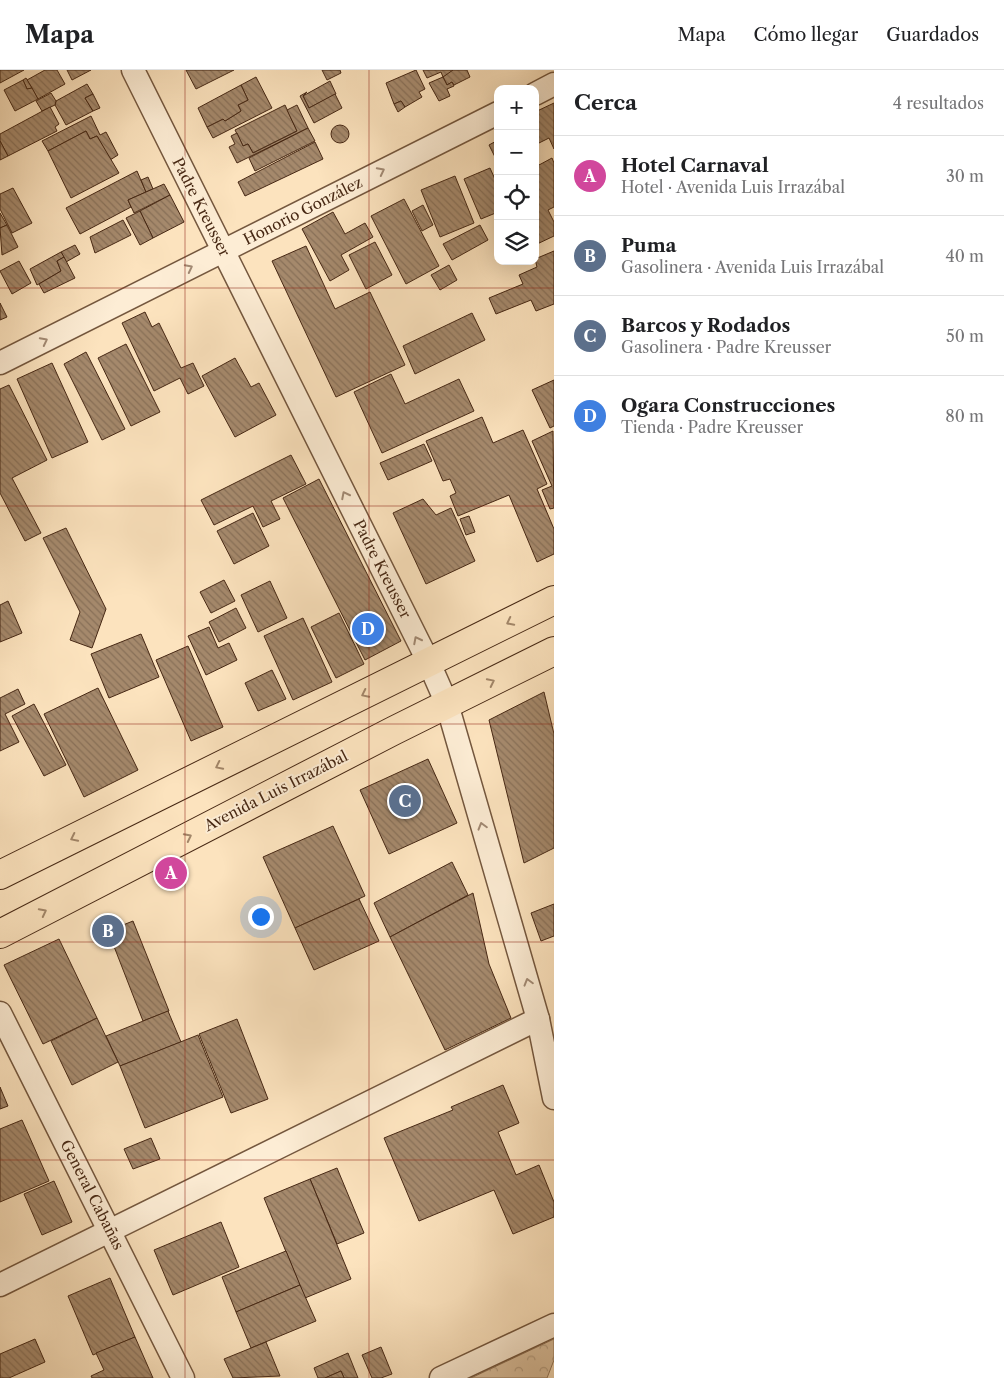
<!DOCTYPE html>
<html lang="es">
<meta charset="utf-8">
<style>
:root{--surface:#fff;--page:#f6f6f6;--text:#202124;--muted:#757577;--line:#e0e0e0;--accent:#b45309}
body{margin:0;font-family:"Libre Caslon Text",serif;background:var(--page);color:var(--text)}
.controls{position:absolute;right:15px;top:15px;display:grid;overflow:hidden;border-radius:10px;box-shadow:0 5px 20px #0002}
.controls button{width:45px;height:45px;display:grid;place-items:center;padding:0;border:0;border-bottom:1px solid var(--line);background:var(--surface);color:var(--text);font:25px sans-serif}
.you{position:absolute;left:260px;top:846px;width:18px;height:18px;margin:-12px;border:4px solid #fff;border-radius:50%;background:#1a73e8;box-shadow:0 0 0 8px #1a73e833}
.badge{display:grid;place-items:center;width:32px;height:32px;border-radius:50%;background:var(--accent);color:#fff;font-size:16px;font-weight:700}
.pin{position:absolute;translate:-50% -50%;border:2px solid #fff;box-shadow:0 1px 5px #0006}
.list{margin:0;padding:0;list-style:none}
h2{display:flex;justify-content:space-between;align-items:center;height:65px;margin:0;padding:0 20px;font-size:21px}
h2 small{font-size:16px;font-weight:400;color:var(--muted)}
.list li{display:grid;grid-template-columns:32px 1fr auto;gap:15px;align-items:center;box-sizing:border-box;height:80px;padding:0 20px;border-top:1px solid var(--line)}
.list b{display:block;font-size:19px;white-space:nowrap}
.list p{margin:0;font-size:16px;white-space:nowrap;color:var(--muted)}
.list em{font-size:16px;font-style:normal;color:var(--muted)}
.icon{flex:none;width:28px;height:28px;fill:none;stroke:currentColor;stroke-width:2;stroke-linecap:round;stroke-linejoin:round}
.map{position:relative;flex:none;width:554px;height:1308px;overflow:hidden}
header{display:flex;align-items:center;gap:30px;box-sizing:border-box;height:70px;padding:0 25px;background:var(--surface);border-bottom:1px solid var(--line)}
header strong{font-size:24px}
nav{display:flex;gap:28px;margin-inline-start:auto;font-size:18px}
main{display:flex}
aside{flex:1;background:var(--surface)}
.map>svg:first-child{display:block}
.park{fill:url(#park-crowns);stroke:#92765a}
.building{fill:url(#building-back-hatch);stroke:#472814}
.lines{fill:none;stroke-linecap:round;stroke-linejoin:round}
.minor-casing{stroke:#74573e;stroke-width:25}
.trunk-casing{stroke:#472814;stroke-width:30}
.minor{stroke:#fdedd5;stroke-width:22}
.trunk{stroke:#fce3be;stroke-width:28}
.oneway{stroke:#a28a74}
.oneway2{stroke:#a28669}
.grid{fill:none;stroke:#8f2418;stroke-width:1;stroke-opacity:0.55}
.labels{text-anchor:middle;stroke-width:4;stroke-linejoin:round;paint-order:stroke}
.street-label{font-size:15px;fill:#472814;stroke:#fdedd5}
</style>
<header>
<strong>Mapa</strong>
<nav><a>Mapa</a><a>Cómo llegar</a><a>Guardados</a></nav>
</header>
<main>
<div class="map">
<svg width="554" height="1308" viewBox="0 0 554 1308">
<defs>
<pattern id="park-crowns" width="20" height="18" patternUnits="userSpaceOnUse" patternTransform="scale(1.25)"><rect width="20" height="18" fill="#ddc3a1"/><path d="M2 6a3 3 0 1 1 6 0M12 15a3 3 0 1 1 6 0" fill="none" stroke="#b59e82"/></pattern>
<pattern id="building-back-hatch" width="6" height="6" patternUnits="userSpaceOnUse" patternTransform="scale(1.25)"><rect width="6" height="6" fill="#a5896c"/><path d="M-1 5l2 2M0 0l6 6M5-1l2 2" fill="none" stroke="#887058"/></pattern>
</defs>
<rect width="100%" height="100%" fill="#fce3be"/>
<filter id="stains"><feTurbulence type="fractalNoise" baseFrequency=".004" numOctaves="4"/><feColorMatrix values="0 0 0 0 .2 0 0 0 0 .09 0 0 0 0 .02 0 0 0 .5 -.17"/></filter>
<radialGradient id="worn" r=".72"><stop offset=".6" stop-color="#630" stop-opacity="0"/><stop offset="1" stop-color="#630" stop-opacity=".3"/></radialGradient>
<polygon class="park" points="554,1269 554,1290 547,1308 471,1308"/>
<g class="building">
<polygon points="0,0 24,0 0,13"/>
<polygon points="45,0 57,0 65,14 38,29 27,10"/>
<polygon points="67,0 91,0 72,10"/>
<polygon points="186,0 234,0 196,19"/>
<polygon points="322,0 340,0 341,3 327,10"/>
<polygon points="416,0 425,19 419,22 422,27 405,37 401,31 394,34 386,13"/>
<polygon points="423,0 453,0 454,2 443,7 441,2 427,8"/>
<polygon points="453,0 467,0 470,7 454,15 452,12 447,15 443,7"/>
<polygon points="256,7 272,38 213,68 207,57 223,49 225,51 241,41 238,35 248,30 241,15"/>
<polygon points="443,7 447,15 452,12 454,16 447,19 450,26 439,31 429,13"/>
<polygon points="26,8 32,18 27,19 23,10"/>
<polygon points="23,10 27,19 32,18 38,29 15,41 4,20"/>
<polygon points="330,11 336,24 309,38 303,26"/>
<polygon points="87,14 93,24 85,28 93,41 66,55 55,35 56,31"/>
<polygon points="241,15 248,30 238,35 241,41 225,51 223,49 207,57 198,38"/>
<polygon points="307,22 303,26 309,38 335,24 342,38 314,53 300,26"/>
<polygon points="51,23 56,31 55,35 42,41 36,31"/>
<polygon points="93,24 100,38 93,41 85,28"/>
<polygon points="401,31 405,37 398,42 394,34"/>
<polygon points="554,33 554,79 549,68 537,74 535,70 535,42"/>
<polygon points="285,35 297,61 253,83 248,74 243,76 235,60"/>
<polygon points="297,35 308,58 237,93 229,77 235,74 231,66 237,63 243,76 248,74 253,83 297,61 287,40"/>
<polygon points="50,37 59,54 55,57 57,61 8,86 0,71 0,64"/>
<polygon points="91,46 100,65 106,62 118,85 110,90 97,66 90,69 86,61 48,81 42,71"/>
<circle cx="340" cy="64" r="9"/>
<polygon points="308,58 315,71 255,101 249,88"/>
<polygon points="86,61 90,69 97,66 119,103 71,128 48,81"/>
<polygon points="498,70 498,93 489,75"/>
<polygon points="0,71 8,86 0,90"/>
<polygon points="315,72 323,89 245,126 238,112"/>
<polygon points="535,87 539,95 552,88 554,93 554,137 548,140 554,152 554,166 535,175"/>
<polygon points="490,98 498,116 498,142 481,149 464,109"/>
<polygon points="137,101 146,122 128,130 131,137 80,164 66,138"/>
<polygon points="455,106 474,153 440,167 421,120"/>
<polygon points="148,107 153,119 146,122 141,110"/>
<polygon points="164,114 170,125 134,143 128,130"/>
<polygon points="13,118 32,153 12,163 0,139 0,124"/>
<polygon points="170,125 184,152 153,168 140,141"/>
<polygon points="404,129 439,196 406,214 371,146"/>
<polygon points="423,135 433,155 422,161 412,141"/>
<polygon points="140,141 153,168 140,175 126,148"/>
<polygon points="333,142 345,164 365,153 373,167 341,185 349,200 330,211 302,159"/>
<polygon points="0,143 7,155 0,158"/>
<polygon points="123,150 131,165 95,183 90,167"/>
<polygon points="7,155 18,177 2,185 0,158"/>
<polygon points="480,155 488,170 452,190 443,174"/>
<polygon points="375,172 392,205 366,219 349,185"/>
<polygon points="75,175 80,184 66,192 61,182"/>
<polygon points="306,176 335,239 370,222 405,295 336,327 272,191"/>
<polygon points="554,181 554,234 536,241 531,230 496,244 489,228 523,214 519,205 537,197 535,189"/>
<polygon points="61,182 64,187 57,191 61,201 37,215 30,199"/>
<polygon points="64,187 75,208 44,223 39,214 61,201 57,191"/>
<polygon points="19,191 31,213 12,224 0,201"/>
<polygon points="449,195 457,210 440,220 431,205"/>
<polygon points="0,233 7,247 0,250"/>
<polygon points="145,242 152,257 159,253 181,298 193,293 204,316 188,324 180,308 154,321 122,253"/>
<polygon points="472,243 485,270 415,304 403,276"/>
<polygon points="126,274 160,342 131,356 98,288"/>
<polygon points="86,282 125,359 102,370 64,294"/>
<polygon points="235,288 251,317 259,313 276,345 235,367 202,306"/>
<polygon points="52,293 88,372 52,388 17,309"/>
<polygon points="391,304 405,334 459,309 474,341 382,383 354,322"/>
<polygon points="554,310 554,356 550,358 532,320"/>
<polygon points="9,315 47,390 12,408 41,463 25,471 0,423 0,319"/>
<polygon points="482,347 493,373 523,360 547,414 537,419 554,459 554,484 537,492 509,425 458,446 450,426 456,423 450,409 443,411 426,371"/>
<polygon points="553,361 554,438 550,439 542,420 552,416 532,371"/>
<polygon points="424,374 432,391 388,410 380,393"/>
<polygon points="291,385 306,414 271,431 280,449 263,457 253,436 214,455 201,430"/>
<polygon points="319,409 401,571 365,590 283,428"/>
<polygon points="423,429 436,445 451,438 475,491 426,514 393,443"/>
<polygon points="253,443 269,476 234,494 217,461"/>
<polygon points="469,446 475,462 466,465 460,449"/>
<polygon points="66,458 106,539 92,578 70,570 80,542 43,468"/>
<polygon points="224,510 235,531 211,543 200,522"/>
<polygon points="270,511 287,548 258,562 241,525"/>
<polygon points="8,531 22,563 0,572 0,535"/>
<polygon points="236,538 246,558 219,572 209,552"/>
<polygon points="339,543 364,594 336,608 311,557"/>
<polygon points="303,548 332,612 293,630 264,566"/>
<polygon points="209,557 218,578 229,573 237,590 206,605 188,566"/>
<polygon points="141,564 159,607 109,628 91,584"/>
<polygon points="188,576 223,657 191,671 156,590"/>
<polygon points="272,600 286,629 258,641 245,613"/>
<polygon points="98,618 138,700 84,727 44,644"/>
<polygon points="18,619 25,634 5,644 19,672 0,681 0,628"/>
<polygon points="544,622 554,664 554,778 524,793 489,650"/>
<polygon points="34,634 66,695 44,706 12,646"/>
<polygon points="428,689 457,753 389,784 360,720"/>
<polygon points="333,756 365,826 295,858 263,787"/>
<polygon points="452,792 468,825 390,867 374,833"/>
<polygon points="473,823 489,894 511,948 445,980 390,867"/>
<polygon points="359,829 379,871 314,900 295,858"/>
<polygon points="554,834 554,866 541,871 531,843"/>
<polygon points="133,851 169,941 143,951 108,861"/>
<polygon points="59,869 97,948 43,974 4,895"/>
<polygon points="168,941 181,972 120,996 106,966"/>
<polygon points="97,948 118,992 72,1015 51,971"/>
<polygon points="237,949 268,1029 231,1043 199,964"/>
<polygon points="198,965 223,1027 145,1058 120,996"/>
<polygon points="503,1015 519,1053 498,1062 516,1105 539,1095 554,1132 554,1147 513,1164 494,1120 419,1151 384,1068 453,1040 451,1037"/>
<polygon points="0,1017 8,1036 0,1039"/>
<polygon points="22,1050 49,1111 0,1132 0,1059"/>
<polygon points="151,1068 160,1089 133,1099 124,1079"/>
<polygon points="337,1098 364,1163 337,1174 310,1109"/>
<polygon points="310,1109 351,1209 305,1228 264,1128"/>
<polygon points="54,1111 72,1152 42,1165 24,1124"/>
<polygon points="221,1152 239,1197 173,1225 154,1180"/>
<polygon points="286,1181 300,1215 236,1242 222,1207"/>
<polygon points="110,1208 135,1267 93,1285 68,1226"/>
<polygon points="300,1215 316,1251 251,1278 236,1242"/>
<polygon points="135,1267 153,1308 92,1308 91,1306 104,1300 96,1283"/>
<polygon points="35,1269 45,1292 9,1308 0,1308 0,1284"/>
<polygon points="266,1272 280,1306 233,1308 224,1289"/>
<polygon points="381,1277 392,1304 381,1308 372,1308 362,1285"/>
<polygon points="348,1283 358,1308 344,1308 341,1301 325,1308 318,1308 314,1298"/>
<polygon points="341,1301 344,1308 325,1308"/>
</g>
<g class="lines">
<g class="minor-casing">
<g id="minor">
<polyline points="133,0 429,593 447,634 538,949 554,1028"/>
<polyline points="535,24 554,14"/>
<polyline points="0,293 498,43"/>
<polyline points="0,943 183,1308"/>
<polyline points="0,1215 538,949"/>
<polyline points="441,1308 554,1255"/>
</g>
</g>
<g class="trunk-casing">
<g id="trunk">
<polyline points="0,805 554,530"/>
<polyline points="0,864 393,661 554,581"/>
</g>
</g>
<use href="#minor" class="minor"/>
<use href="#trunk" class="trunk"/>
</g>
<defs><path id="oneway-chevron" d="M-2-3.5L2.5 0L-2 3.5" fill="none" stroke-width="1.6" stroke-linecap="round" stroke-linejoin="round" transform="scale(1.25)"/></defs>
<g class="oneway">
<use href="#oneway-chevron" transform="translate(381 101) rotate(-27)"/>
<use href="#oneway-chevron" transform="translate(189 198) rotate(-27)"/>
<use href="#oneway-chevron" transform="translate(44 271) rotate(-27)"/>
<use href="#oneway-chevron" transform="translate(345 425) rotate(-117)"/>
<use href="#oneway-chevron" transform="translate(417 570) rotate(-117)"/>
<use href="#oneway-chevron" transform="translate(482 756) rotate(-106)"/>
<use href="#oneway-chevron" transform="translate(528 912) rotate(-106)"/>
</g>
<g class="oneway2">
<use href="#oneway-chevron" transform="translate(510 552) rotate(153)"/>
<use href="#oneway-chevron" transform="translate(491 612) rotate(-26)"/>
<use href="#oneway-chevron" transform="translate(365 624) rotate(154)"/>
<use href="#oneway-chevron" transform="translate(219 696) rotate(154)"/>
<use href="#oneway-chevron" transform="translate(188 767) rotate(-27)"/>
<use href="#oneway-chevron" transform="translate(74 768) rotate(154)"/>
<use href="#oneway-chevron" transform="translate(43 842) rotate(-27)"/>
</g>
<path class="grid" d="M185 0V1308M369 0V1308M0 218H554M0 436H554M0 654H554M0 872H554M0 1090H554"/>
<g class="labels">
<g class="street-label">
<text transform="translate(201 137) rotate(63)" y="5">Padre Kreusser</text>
<text transform="translate(303 141) rotate(-27)" y="5">Honorio González</text>
<text transform="translate(382 499) rotate(63)" y="5">Padre Kreusser</text>
<text transform="translate(276 721) rotate(-27)" y="5">Avenida Luis Irrazábal</text>
<text transform="translate(92 1125) rotate(63)" y="5">General Cabañas</text>
</g>
</g>
<rect width="100%" height="100%" filter="url(#stains)"/>
<rect width="100%" height="100%" fill="url(#worn)"/>
</svg>
<div class="controls">
<button>+</button>
<button>−</button>
<button><svg class="icon" aria-label="locate" viewBox="0 0 24 24"><circle cx="12" cy="12" r="6"/><path d="M12 2v4M12 18v4M2 12h4M18 12h4"/></svg></button>
<button><svg class="icon" aria-label="layers" viewBox="0 0 24 24"><path d="M12 4l9 5-9 5-9-5zM3 14l9 5 9-5"/></svg></button>
</div>
<div class="you"></div>
<div class="pin badge" style="left:171px;top:803px;background:#d1479c">A</div>
<div class="pin badge" style="left:108px;top:861px;background:#5c6f8a">B</div>
<div class="pin badge" style="left:405px;top:731px;background:#5c6f8a">C</div>
<div class="pin badge" style="left:368px;top:559px;background:#3f7fe0">D</div>
</div>
<aside>
<h2>Cerca<small>4 resultados</small></h2>
<ul class="list">
<li><span class="badge" style="background:#d1479c">A</span><div><b>Hotel Carnaval</b><p>Hotel · Avenida Luis Irrazábal</p></div><em>30 m</em></li>
<li><span class="badge" style="background:#5c6f8a">B</span><div><b>Puma</b><p>Gasolinera · Avenida Luis Irrazábal</p></div><em>40 m</em></li>
<li><span class="badge" style="background:#5c6f8a">C</span><div><b>Barcos y Rodados</b><p>Gasolinera · Padre Kreusser</p></div><em>50 m</em></li>
<li><span class="badge" style="background:#3f7fe0">D</span><div><b>Ogara Construcciones</b><p>Tienda · Padre Kreusser</p></div><em>80 m</em></li>
</ul>
</aside>
</main>
